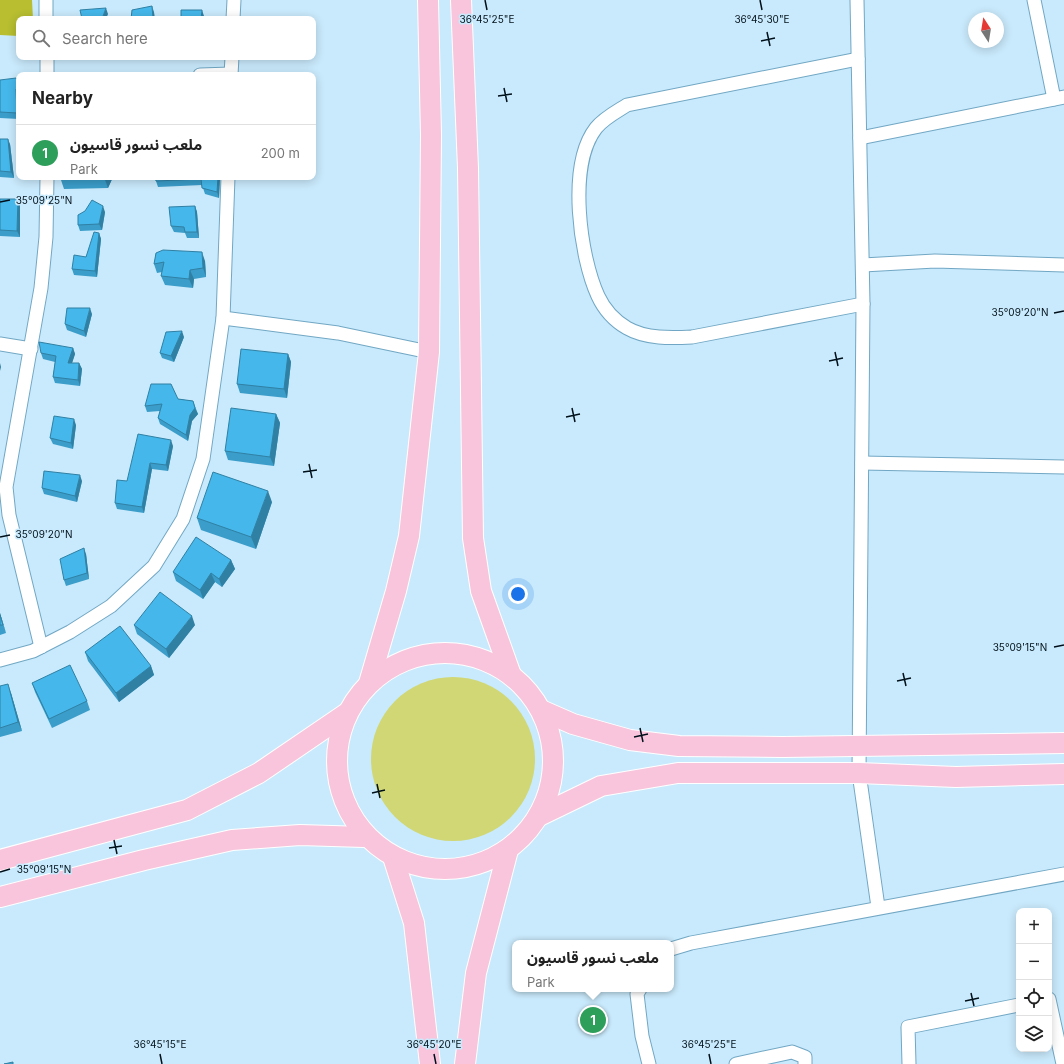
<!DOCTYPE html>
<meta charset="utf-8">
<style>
:root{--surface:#fff;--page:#f2f2f2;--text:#222;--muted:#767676;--line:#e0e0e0;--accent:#b75a08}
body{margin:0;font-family:Inter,"Noto Sans Arabic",sans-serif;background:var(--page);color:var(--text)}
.controls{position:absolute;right:12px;bottom:12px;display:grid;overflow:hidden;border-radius:8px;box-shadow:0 2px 10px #0003}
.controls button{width:36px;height:36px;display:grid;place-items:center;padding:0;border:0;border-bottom:1px solid var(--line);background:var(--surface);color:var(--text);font:20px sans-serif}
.compass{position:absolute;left:968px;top:12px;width:36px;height:36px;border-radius:50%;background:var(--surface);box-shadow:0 2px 10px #0003;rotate:348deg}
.you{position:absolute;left:518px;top:594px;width:14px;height:14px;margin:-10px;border:3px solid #fff;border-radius:50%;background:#1a73e8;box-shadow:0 0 0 6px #1a73e833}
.badge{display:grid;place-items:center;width:26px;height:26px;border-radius:50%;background:var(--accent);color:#fff;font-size:13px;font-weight:700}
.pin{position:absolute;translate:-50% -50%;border:2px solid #fff;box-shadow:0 1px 4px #0006}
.popup{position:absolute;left:512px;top:940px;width:162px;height:52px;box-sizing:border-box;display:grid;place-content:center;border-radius:8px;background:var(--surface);filter:drop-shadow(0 1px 3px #0005);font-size:13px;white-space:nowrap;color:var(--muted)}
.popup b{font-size:15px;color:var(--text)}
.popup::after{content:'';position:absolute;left:50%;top:100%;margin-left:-8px;border:8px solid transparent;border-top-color:var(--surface)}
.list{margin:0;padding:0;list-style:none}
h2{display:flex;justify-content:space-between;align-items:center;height:52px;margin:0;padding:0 16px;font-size:17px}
h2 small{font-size:13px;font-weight:400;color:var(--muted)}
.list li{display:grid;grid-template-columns:26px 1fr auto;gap:12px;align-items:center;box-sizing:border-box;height:56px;padding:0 16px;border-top:1px solid var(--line)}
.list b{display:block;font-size:15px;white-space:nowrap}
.list p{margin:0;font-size:13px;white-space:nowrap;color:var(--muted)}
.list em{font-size:13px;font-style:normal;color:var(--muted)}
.icon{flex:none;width:22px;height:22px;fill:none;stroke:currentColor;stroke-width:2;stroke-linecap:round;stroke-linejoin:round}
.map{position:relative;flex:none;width:1064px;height:1064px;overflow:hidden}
.search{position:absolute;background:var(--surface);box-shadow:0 2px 10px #0003;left:16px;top:16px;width:300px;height:44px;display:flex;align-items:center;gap:10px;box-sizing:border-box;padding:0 14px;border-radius:8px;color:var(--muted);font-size:15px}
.panel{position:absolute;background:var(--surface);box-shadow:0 2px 10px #0003;left:16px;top:72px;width:300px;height:108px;border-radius:8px}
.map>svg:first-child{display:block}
.green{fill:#d0d774}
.forest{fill:#b8be30}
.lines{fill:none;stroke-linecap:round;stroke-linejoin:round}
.minor-casing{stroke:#71a7c4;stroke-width:15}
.primary-casing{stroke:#fff;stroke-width:22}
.minor{stroke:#fff;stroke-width:13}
.primary{stroke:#f9c5dc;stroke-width:20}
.wall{fill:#3b9dc9}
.shaded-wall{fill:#3080a4}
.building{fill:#45b7ea;stroke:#3080a4}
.ticks{fill:none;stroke:#00101a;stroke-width:1.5}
.ticks-label{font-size:10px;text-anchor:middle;fill:#00101a;stroke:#c9eafc;stroke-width:3;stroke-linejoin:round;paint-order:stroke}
</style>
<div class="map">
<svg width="1064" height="1064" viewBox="0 0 1064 1064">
<rect width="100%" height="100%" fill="#c9eafc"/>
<circle class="green" cx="453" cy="759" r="82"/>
<polygon class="forest" points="0,0 32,0 33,19 19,19 19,36 0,35"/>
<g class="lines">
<g class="minor-casing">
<g id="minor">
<polyline points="46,0 46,19"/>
<polyline points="857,0 863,304 859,773 878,907"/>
<polyline points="1034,0 1054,99"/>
<polyline points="233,19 234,0"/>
<polyline points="47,57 47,75"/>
<path d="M858 59 627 105C616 112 604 118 596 128 567 165 580 257 598 296 604 309 615 321 627 328 646 339 671 338 692 337L863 304"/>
<polyline points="200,75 231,74"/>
<polyline points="231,75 232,57"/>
<polyline points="860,138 1064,97"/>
<polyline points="863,265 935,261 1064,265"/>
<polyline points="223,318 338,333 429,352"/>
<polyline points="0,344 31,349"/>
<polyline points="862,463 1064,467"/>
<polyline points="41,647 9,515 6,487 41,288 46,237 47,177"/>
<polyline points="0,660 33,651 70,632 111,606 154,566 183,519 203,459 223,318 228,177"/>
<polyline points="671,949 691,943 1064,874"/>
<polyline points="640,989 637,994 642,1036 649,1064"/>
<polyline points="1049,999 1063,1064"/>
<polyline points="736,1064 792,1052 805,1057 805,1064"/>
<polyline points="909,1064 908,1027 1019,1005"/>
</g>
</g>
<g class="primary-casing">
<g id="primary">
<polyline points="461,0 468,168 473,538 481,591 511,675"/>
<circle cx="445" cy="761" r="108"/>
<polyline points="369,683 396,591 409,536 429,352 431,135 428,0"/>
<polyline points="541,710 573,724 630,740 679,746 783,747 1064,743"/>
<polyline points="539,816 601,786 678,773 859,773 956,777 1064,774"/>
<polyline points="393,857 414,923 430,1064"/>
<polyline points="0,860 187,810 259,773 347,713"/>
<polyline points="0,897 144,860 232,840 300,835 364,837"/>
<polyline points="465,1064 476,973 508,850"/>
</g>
</g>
<use href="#minor" class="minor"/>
<use href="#primary" class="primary"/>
</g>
<g class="wall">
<polygon points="0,80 19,85 19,94 18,95 19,119 0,118"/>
<polygon points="0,139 10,144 14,178 0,177"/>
<polygon points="60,177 113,177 108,188 64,189"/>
<polygon points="220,177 219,198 205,194 202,185 158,187 156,181"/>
<polygon points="0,199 20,205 20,237 0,236"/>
<polygon points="195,206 197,212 199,238 187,238 185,233 174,232 171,226"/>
<polygon points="85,211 105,212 102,230 80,231 78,225"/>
<polygon points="99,233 101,239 97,277 74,275 72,269 86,257"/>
<polygon points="156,253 205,261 206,277 194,279 193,288 165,285 161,276 162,272 157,273 154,264"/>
<polygon points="92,314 86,337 67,330 65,324"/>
<polygon points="184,337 174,362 162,358 160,353"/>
<polygon points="73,348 75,354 72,363 79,363 82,369 80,386 55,383 53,377 55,362 43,359 41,353"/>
<polygon points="288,354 291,362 287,398 240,393 237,384"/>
<polygon points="178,399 193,401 198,414 192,421 188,441 160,424 158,418 160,411 147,412 145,406"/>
<polygon points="276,414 280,423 274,466 228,460 225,451"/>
<polygon points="76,425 73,449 53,444 50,438"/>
<polygon points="173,446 168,471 152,469 144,513 117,509 115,503 127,481"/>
<polygon points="82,481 77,502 44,494 42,488"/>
<polygon points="272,502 256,549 201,530 197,518"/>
<polygon points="86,554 89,579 66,586 64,580"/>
<polygon points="231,560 235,569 222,587 215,582 203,599 176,581 173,572"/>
<polygon points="0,613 6,633 0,635"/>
<polygon points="134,625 195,625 169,658 137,634"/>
<polygon points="85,652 151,666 154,675 119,702 88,661"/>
<polygon points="32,683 87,701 90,710 52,728 35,692"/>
<polygon points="0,686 11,693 22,731 0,737"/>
</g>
<g class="shaded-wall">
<polygon points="152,6 154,12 155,19 153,19"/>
<polygon points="106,8 108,14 106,19 102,19"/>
<polygon points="202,10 204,16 204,19 201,19"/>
<polygon points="16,89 18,95 19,118 17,113"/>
<polygon points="8,139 10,144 14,178 11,172"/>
<polygon points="104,177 113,177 108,188"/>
<polygon points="218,177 220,177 219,198 217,192"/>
<polygon points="18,199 20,205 20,237 17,231"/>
<polygon points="103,206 105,212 102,230 99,224"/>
<polygon points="195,206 197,212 199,238 197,232"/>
<polygon points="99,233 101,239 97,277 95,271"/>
<polygon points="202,252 205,261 206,277 203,268"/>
<polygon points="190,270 194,279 193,288 189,279"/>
<polygon points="90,308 92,314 86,337 84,331"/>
<polygon points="182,331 184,337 174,362 171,356"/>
<polygon points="73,348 75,354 70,369 68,363"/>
<polygon points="288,354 291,362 287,398 284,389"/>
<polygon points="0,363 1,367 0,371"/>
<polygon points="79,363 82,369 80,386 78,380"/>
<polygon points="195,408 198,414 192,421 188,441 186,435 190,415"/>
<polygon points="276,414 280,423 274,466 270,457"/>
<polygon points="74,419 76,425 73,449 71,443"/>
<polygon points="171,440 173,446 168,471 166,465"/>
<polygon points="150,463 152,469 144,513 142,507"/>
<polygon points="80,475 82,481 77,502 75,496"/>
<polygon points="268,491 272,502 256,549 251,537"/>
<polygon points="84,548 86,554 89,579 87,573"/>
<polygon points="231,560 235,569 222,587 219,579"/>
<polygon points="211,573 215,582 203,599 200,590"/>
<polygon points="0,613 6,633 0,615"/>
<polygon points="192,616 195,625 169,658 166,649"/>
<polygon points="151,666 154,675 119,702 116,693"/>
<polygon points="8,684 11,693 22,731 18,722"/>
</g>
<g class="building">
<polygon points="152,6 153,19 131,19 132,10"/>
<polygon points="106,8 102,19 82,19 80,10"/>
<polygon points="181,10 202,10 201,19 181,19"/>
<polygon points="16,78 19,85 19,87 16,89 17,113 0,112 0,80"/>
<polygon points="0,139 8,139 11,172 0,171"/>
<polygon points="155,177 218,177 217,192 202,188 201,179 156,181"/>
<polygon points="0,199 18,199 17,231 0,230"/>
<polygon points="92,200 103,206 99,224 78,225 78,215 85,211"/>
<polygon points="195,206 197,232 185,232 184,227 171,226 169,207"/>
<polygon points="94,232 99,233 95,271 72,269 74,255 86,257"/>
<polygon points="163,250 202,252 203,268 190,270 189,279 161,276 164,262 154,264 156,253"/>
<polygon points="67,308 90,308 84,331 65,324"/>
<polygon points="182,331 171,356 160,353 166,332"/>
<polygon points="39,342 73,348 68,363 79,363 78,380 53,377 56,356 41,353"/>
<polygon points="241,349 288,354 284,389 237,384"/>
<polygon points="151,384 171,384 178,399 193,401 195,408 190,415 186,435 158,418 162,404 145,406"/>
<polygon points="231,408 276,414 270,457 225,451"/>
<polygon points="54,416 74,419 71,443 50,438"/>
<polygon points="138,434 171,440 166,465 150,463 142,507 115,503 117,480 127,481"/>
<polygon points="44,471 80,475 75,496 42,488"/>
<polygon points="213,472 268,491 251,537 197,518"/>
<polygon points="196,537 231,560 219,579 211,573 200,590 173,572"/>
<polygon points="84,548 87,573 64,580 60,559"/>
<polygon points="160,592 192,616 166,649 134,625"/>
<polygon points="0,615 3,625 0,625"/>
<polygon points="120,626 151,666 116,693 85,652"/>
<polygon points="70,665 87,701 49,719 32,683"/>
<polygon points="8,684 18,722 0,728 0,686"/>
<polygon points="13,1062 13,1064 4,1064"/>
</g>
<path class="ticks" d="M485 0 487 10M760 0 762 10M767 32 770 46M761 41 775 38M504 88 507 102M498 96 512 94M0 202 10 200M1054 313 1064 311M835 352 838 366M829 361 843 358M572 408 575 422M566 417 580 414M309 464 312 478M303 472 317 470M0 537 10 535M1054 647 1064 645M903 673 906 686M897 681 911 678M640 728 643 742M634 737 648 734M377 784 380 798M372 793 385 790M114 840 117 854M109 848 122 846M0 872 10 869M971 993 974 1006M965 1001 979 998M160 1054 162 1064M434 1054 436 1064M709 1054 711 1064"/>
<g class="ticks-label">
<text x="487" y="23">36°45'25"E</text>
<text x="762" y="23">36°45'30"E</text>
<text x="44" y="204">35°09'25"N</text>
<text x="1020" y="316">35°09'20"N</text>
<text x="44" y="538">35°09'20"N</text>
<text x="1020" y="651">35°09'15"N</text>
<text x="44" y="873">35°09'15"N</text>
<text x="160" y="1048">36°45'15"E</text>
<text x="434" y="1048">36°45'20"E</text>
<text x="709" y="1048">36°45'25"E</text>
</g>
</svg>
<div class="controls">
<button>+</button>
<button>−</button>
<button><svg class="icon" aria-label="locate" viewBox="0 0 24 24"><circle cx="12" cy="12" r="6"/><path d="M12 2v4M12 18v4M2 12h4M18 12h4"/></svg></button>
<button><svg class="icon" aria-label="layers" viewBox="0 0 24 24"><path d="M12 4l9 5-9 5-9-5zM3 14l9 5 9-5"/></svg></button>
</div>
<svg class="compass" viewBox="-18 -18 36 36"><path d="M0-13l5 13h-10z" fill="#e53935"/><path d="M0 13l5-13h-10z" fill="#767676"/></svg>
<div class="you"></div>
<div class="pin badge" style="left:593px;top:1020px;background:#2e9e5b">1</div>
<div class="popup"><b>ملعب نسور قاسيون</b>Park</div>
<div class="search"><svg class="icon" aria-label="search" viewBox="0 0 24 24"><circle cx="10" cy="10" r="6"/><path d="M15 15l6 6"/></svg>Search here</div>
<section class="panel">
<h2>Nearby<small></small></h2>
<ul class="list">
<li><span class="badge" style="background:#2e9e5b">1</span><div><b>ملعب نسور قاسيون</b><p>Park</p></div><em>200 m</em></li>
</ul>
</section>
</div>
